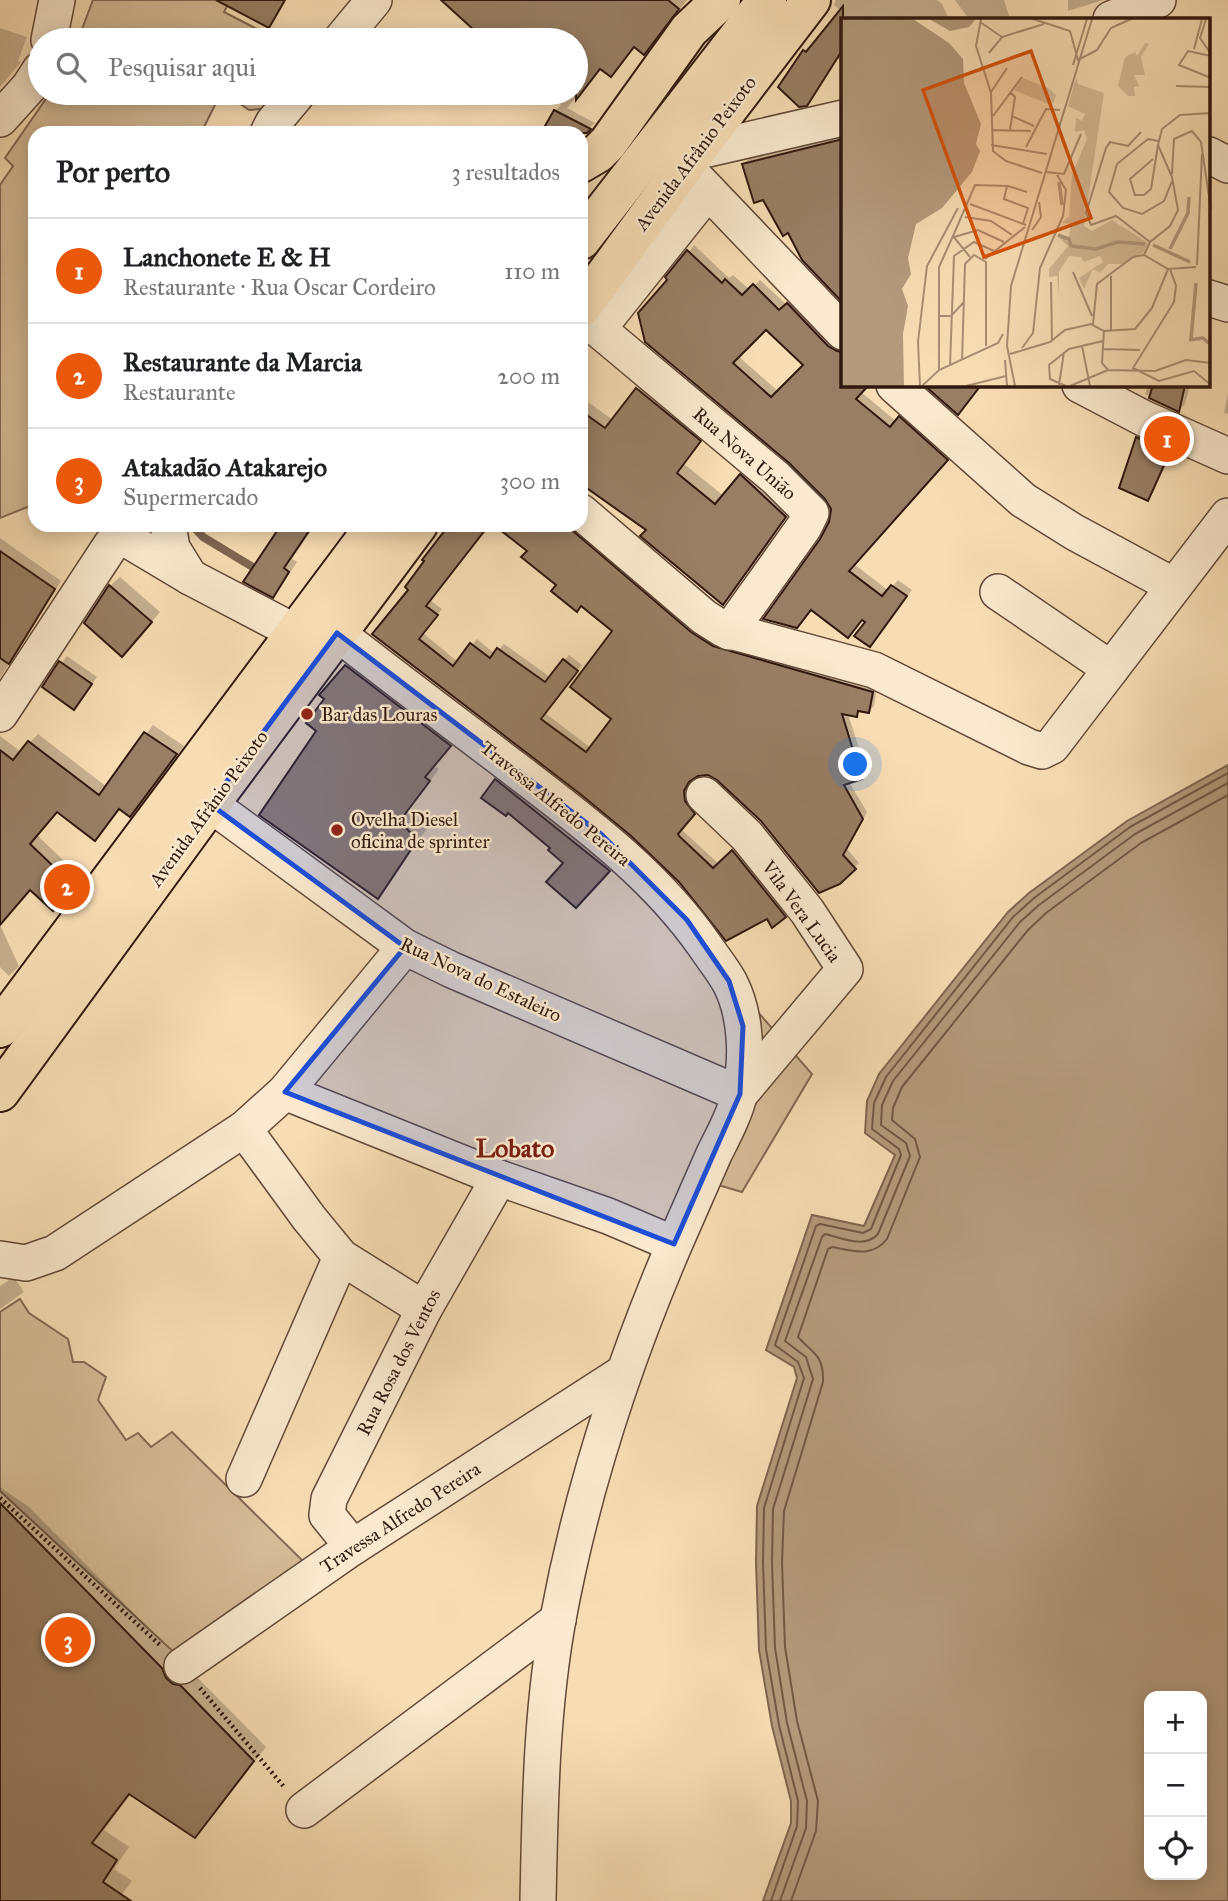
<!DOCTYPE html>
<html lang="pt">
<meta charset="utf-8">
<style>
:root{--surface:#fff;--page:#f2f2f2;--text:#202124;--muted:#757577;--line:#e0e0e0;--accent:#ea580c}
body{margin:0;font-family:"IM FELL Great Primer",serif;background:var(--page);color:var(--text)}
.controls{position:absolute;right:21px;bottom:21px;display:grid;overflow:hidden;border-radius:14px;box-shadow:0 4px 18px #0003}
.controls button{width:63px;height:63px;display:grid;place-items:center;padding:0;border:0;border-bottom:2px solid var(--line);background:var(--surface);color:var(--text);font:35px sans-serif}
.you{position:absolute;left:856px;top:765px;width:24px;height:24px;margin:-18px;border:5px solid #fff;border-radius:50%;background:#1a73e8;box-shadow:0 0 0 10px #1a73e833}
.badge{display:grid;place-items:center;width:46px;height:46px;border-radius:50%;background:var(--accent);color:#fff;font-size:23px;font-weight:700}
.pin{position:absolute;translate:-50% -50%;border:4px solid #fff;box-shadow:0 2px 7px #0006}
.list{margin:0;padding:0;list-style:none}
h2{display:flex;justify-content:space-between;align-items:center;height:91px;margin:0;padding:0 28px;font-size:30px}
h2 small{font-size:23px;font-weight:400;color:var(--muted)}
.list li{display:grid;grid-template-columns:46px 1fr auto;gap:21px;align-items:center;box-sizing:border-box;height:105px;padding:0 28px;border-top:2px solid var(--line)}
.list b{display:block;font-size:26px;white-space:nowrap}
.list p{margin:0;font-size:23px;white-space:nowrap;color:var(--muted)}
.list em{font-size:23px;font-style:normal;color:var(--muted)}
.icon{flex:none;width:38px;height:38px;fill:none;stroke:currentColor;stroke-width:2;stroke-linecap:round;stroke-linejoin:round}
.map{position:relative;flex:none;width:1228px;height:1901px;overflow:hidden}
.search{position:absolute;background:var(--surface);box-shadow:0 4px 18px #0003;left:28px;top:28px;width:560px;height:77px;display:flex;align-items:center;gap:18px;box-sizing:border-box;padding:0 24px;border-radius:38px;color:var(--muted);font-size:26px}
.panel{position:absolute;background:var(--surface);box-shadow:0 4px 18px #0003;left:28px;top:126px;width:560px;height:406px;border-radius:21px}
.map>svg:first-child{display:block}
.green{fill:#d6bc98;stroke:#836a53;stroke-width:2}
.water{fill:#b49a7c;stroke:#7f6650;stroke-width:2;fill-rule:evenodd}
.shadow{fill:#0003;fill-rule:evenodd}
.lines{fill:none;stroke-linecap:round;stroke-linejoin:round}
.shore{stroke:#725945;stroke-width:2}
.stream{stroke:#7f6650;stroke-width:8}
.building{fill:#987e64;stroke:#30180e;stroke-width:2;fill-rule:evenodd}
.minor-casing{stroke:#624938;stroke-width:38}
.major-casing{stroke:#30180e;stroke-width:42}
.path{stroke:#30180e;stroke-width:4.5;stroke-dasharray:2 3.5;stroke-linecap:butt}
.minor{stroke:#fae9ce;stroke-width:35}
.major{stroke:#f8ddb4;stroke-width:38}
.marked{fill:#1d4ed8;fill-opacity:0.2;stroke:#1d4ed8;stroke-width:5;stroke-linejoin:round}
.poi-dot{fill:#8f2418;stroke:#fae9ce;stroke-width:2.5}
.labels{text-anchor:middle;stroke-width:5;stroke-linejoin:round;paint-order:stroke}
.street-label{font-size:19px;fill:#30180e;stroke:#fae9ce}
.poi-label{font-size:19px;fill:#30180e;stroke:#fae9ce;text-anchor:start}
.district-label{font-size:26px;font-weight:bold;fill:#7a1f14;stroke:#fae9ce}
.inset-river{fill:none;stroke:#b49a7c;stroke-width:3.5}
.inset-road{fill:none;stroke:#a88e72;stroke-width:2}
.view{fill:#d6520c;fill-opacity:0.15;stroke:#d6520c;stroke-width:3.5}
.inset-edge{fill:none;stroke:#30180e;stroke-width:3.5}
</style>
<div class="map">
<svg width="1228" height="1901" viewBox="0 0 1228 1901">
<rect width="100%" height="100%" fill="#f8ddb4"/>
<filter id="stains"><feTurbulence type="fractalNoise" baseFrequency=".00286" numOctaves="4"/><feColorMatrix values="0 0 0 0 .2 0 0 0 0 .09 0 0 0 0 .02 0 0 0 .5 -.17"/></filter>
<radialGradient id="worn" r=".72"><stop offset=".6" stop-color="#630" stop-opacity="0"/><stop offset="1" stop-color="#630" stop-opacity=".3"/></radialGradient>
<g class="green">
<polygon points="93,0 230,0 224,12 255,28 288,40 78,40"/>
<polygon points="50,93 221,93 201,133 35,133 35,504 0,518 0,185 13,166 5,158"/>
<polygon points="225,93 283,93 272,108 249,110"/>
<polygon points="750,1003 812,1074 742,1192 715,1184"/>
<polygon points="20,1299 29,1313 68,1339 73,1362 84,1362 106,1377 98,1400 126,1440 138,1433 151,1447 172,1432 307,1565 178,1656 0,1491 0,1312"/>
</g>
<path class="water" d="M1228 765V1901H763L791 1823V1801L772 1726 759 1650 756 1563 757 1506 797 1378 794 1367 766 1350 812 1215 864 1226 895 1155 865 1133 867 1101 879 1074 1008 912 1029 893 1127 821ZM1149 1696H1202V1875H1149Z"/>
<g class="shadow">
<polygon points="443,0 687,0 644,53 636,46 611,75 601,67 567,108 595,123 581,134 553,133 555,111 561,105 545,93 576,93 576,40 487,40"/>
<polygon points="836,0 937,0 942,4 949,19 843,19 843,73 838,57 811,98 804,51 809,46 811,48 841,11 834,5"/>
<polygon points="955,0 1004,0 1010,19 969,19"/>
<polygon points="1068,0 1103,0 1068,11"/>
<polygon points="0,28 27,37 18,61 21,62 0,87"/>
<polygon points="843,135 843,300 789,231 743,164 750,158"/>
<path d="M694 245 729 278 733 275 750 290 760 280 787 305 794 298 843 345V385H866L861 392 897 422 906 411 953 453 854 564 889 591 898 580 912 590 870 645 867 621 823 537 831 523 833 510 827 498 670 280ZM766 328 805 365 779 392 738 356Z"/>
<polygon points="646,381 707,432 684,464 724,496 749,467 793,508 723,603 648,530 581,483 581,397 613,420"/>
<polygon points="1148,385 1190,385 1185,404 1179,410 1145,394"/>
<polygon points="1228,393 1228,414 1224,413"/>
<polygon points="1144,432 1174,446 1153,493 1147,499 1138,438"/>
<polygon points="283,525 315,525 292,559 297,562 281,587 272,595"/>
<polygon points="451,525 488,525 430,600 442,609 423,633 458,662 477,639 495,654 504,644 550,677 569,655 582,665 545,713 591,748 614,719 615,631 558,585 529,551 503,525 578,525 696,627 877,687 874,706 869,711 862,710 856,715 848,714 867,773 861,778 849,782 867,812 847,849 859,863 839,882 764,822 718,779 710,774 699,774 689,783 690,796 699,808 682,827 683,831 719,864 738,846 790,910 785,916 767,917 680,881 631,834 580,792 374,634 410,589"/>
<polygon points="0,538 61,581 0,678"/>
<polygon points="120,577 160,612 131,646 86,623 110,586"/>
<polygon points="357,655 460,734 434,766 439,769 408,811 428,827 388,886 378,897 327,698 321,694"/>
<polygon points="67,656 97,677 80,701 44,687"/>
<polygon points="153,725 184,746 138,807 130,815 120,808 103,830 58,810 37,835 82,878 53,909 31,888 0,924 0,736 21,752 38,734 107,787"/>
<polygon points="502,775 614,864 582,900 565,863 496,780"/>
<polygon points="0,925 19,966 9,976 0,967"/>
<polygon points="14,1277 24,1292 0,1309 0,1286"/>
<polygon points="0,1487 29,1507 266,1747 207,1823 195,1836 131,1794 104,1830 129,1847 114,1869 132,1881 117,1901 0,1901"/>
</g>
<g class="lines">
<g class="shore">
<polyline points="771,1901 797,1826 798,1801 779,1725 766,1649 763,1563 764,1508 804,1378 798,1362 775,1345 816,1226 820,1224 863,1233 871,1229 901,1155 899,1149 872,1129 874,1103 886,1077 1013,917 1034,898 1130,827 1228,773"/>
<path d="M780 1901 806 1828 807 1801 787 1723 775 1648 772 1563 773 1509 813 1379 806 1357 785 1341 822 1237 825 1234C842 1238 865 1249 878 1234L910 1156 906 1143 881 1125 882 1105 893 1081 1020 922 1039 905 1135 834 1228 783"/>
<path d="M791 1901 816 1831 818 1801 797 1721 785 1647 782 1563 784 1511 823 1382C824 1354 812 1353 798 1337L828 1249 832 1247C853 1251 872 1258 887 1239L920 1157 915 1139 892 1120 893 1108 902 1087 1028 930 1046 913 1141 843 1228 795"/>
</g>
<polyline class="stream" points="192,525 203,537 256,569"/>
</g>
<g class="building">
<polygon points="216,0 285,0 269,28"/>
<polygon points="441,0 668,0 679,9 644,55 634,47 611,77 600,69 576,100 576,40 485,40"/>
<polygon points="843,6 843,49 807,106 799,107 778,87 803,50 806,52"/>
<polygon points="554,110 591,129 587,133 541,133"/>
<polygon points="843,139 843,303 802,260 788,233 783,236 763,200 754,203 742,164"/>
<path d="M687 250 722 283 725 279 742 295 753 284 779 310 787 303 828 346 837 351 843 352V385H869L856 399 890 427 899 416 948 460 849 571 882 596 891 585 907 596 870 647 854 636 865 622 862 620 848 638 811 610 797 628 763 619 820 539 829 522 831 509 825 499 789 463 645 342 638 313 667 280 665 277ZM766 330 803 365 771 397 733 363Z"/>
<polygon points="924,385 981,385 958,415"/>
<polygon points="1153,385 1185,385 1179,412 1149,398"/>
<polygon points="636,388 701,441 677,473 715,504 740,474 786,517 723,605 640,536 646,530 581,484 581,411 605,428"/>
<polygon points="1136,437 1170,452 1148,501 1119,488"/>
<polygon points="281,525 313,525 284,568 289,572 273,598 243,582"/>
<polygon points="449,525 489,525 426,606 438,615 419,639 453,666 470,643 490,658 497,648 545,682 563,659 578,671 541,719 586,752 611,719 570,687 612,631 581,606 577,612 551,591 556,585 521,557 527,551 494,525 566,525 691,632 713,646 873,692 869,713 858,711 857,717 842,714 862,779 844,785 863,819 843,855 856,869 840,884 819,893 761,821 717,780 708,775 698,776 689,782 684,791 685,801 695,814 678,834 679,836 713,868 732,850 786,917 772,928 767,919 726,941 679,882 630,835 579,793 372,634 408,590 405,587 424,561 422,560"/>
<polygon points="0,551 55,589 9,664 0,658"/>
<polygon points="109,585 152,622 122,657 84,623"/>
<polygon points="59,661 92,684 74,710 42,687"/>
<polygon points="345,665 451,746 425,777 430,781 399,822 418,839 378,899 259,815 316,731 306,723 324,699 319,695"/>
<polygon points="144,732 177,754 130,817 119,809 95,841 57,812 30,844 75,887 53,911 30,890 0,925 0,750 13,760 28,741 99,795"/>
<polygon points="495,779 610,871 576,908 546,882 563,863 548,850 550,848 508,813 506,816 481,798"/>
<polygon points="0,1503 162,1668 166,1678 173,1684 180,1685 254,1761 195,1838 129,1794 92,1843 117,1860 103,1882 131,1901 0,1901"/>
</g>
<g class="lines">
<g class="minor-casing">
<g id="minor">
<polyline points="1111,19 1158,0"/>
<polyline points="49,40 57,0"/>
<polyline points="341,40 374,0"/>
<polyline points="0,119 29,87 40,70"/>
<polyline points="268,133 273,123 298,93"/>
<polyline points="695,152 843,118"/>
<polyline points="1209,155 1228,165"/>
<polyline points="693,175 843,332"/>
<polyline points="708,191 598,329 776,478 811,513 804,527 729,632"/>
<polyline points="1209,298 1228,304"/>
<polyline points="894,385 1023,500 1074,532 1174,586"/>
<polyline points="1080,385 1143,418 1228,456"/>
<polyline points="581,512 704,617 723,629 874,670 1029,747 1042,751 1052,746 1228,516"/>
<polyline points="168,525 172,548 190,577"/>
<polyline points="998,592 1111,669"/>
<path d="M337 633C396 679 456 724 515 769 584 822 655 874 705 946 713 958 723 970 730 983 746 1014 748 1058 740 1092 735 1114 724 1134 714 1154 701 1183 688 1213 675 1243 623 1364 582 1489 558 1619 541 1712 540 1807 538 1901"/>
<polyline points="0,714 111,545 120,539 128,540 190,577 297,633"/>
<polyline points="210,804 405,947 452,970 740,1094 845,969 807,911 747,836 704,795"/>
<polyline points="285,1092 499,1178 608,1216 674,1244"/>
<polyline points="244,1129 309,1218 341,1257 424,1309"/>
<polyline points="0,1259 26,1263 55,1253 244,1129 285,1092 405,947"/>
<polyline points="244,1479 341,1257"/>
<polyline points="353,1547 327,1515 329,1499 424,1309 499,1178"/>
<polyline points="182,1666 353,1547 623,1373"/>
<polyline points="304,1810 558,1620"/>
</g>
</g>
<g class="major-casing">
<g id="major">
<polyline points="581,163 598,153 608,143 689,30 721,0"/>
<polyline points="581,240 767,0"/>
<polyline points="581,308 695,152 811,0"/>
<polyline points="0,1028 376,525"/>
<polyline points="0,1092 210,804 418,525"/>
</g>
</g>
<g class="path">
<polyline points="0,1498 161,1646"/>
<polyline points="200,1688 285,1788"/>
</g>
<use href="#minor" class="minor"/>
<use href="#major" class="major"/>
</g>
<path class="marked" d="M337 633 601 834 687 920 729 981 743 1026 740 1094 674 1244 285 1092 405 947 210 804Z"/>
<g class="poi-dot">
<circle cx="307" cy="714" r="7"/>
<circle cx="337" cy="830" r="7"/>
</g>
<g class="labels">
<g class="street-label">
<text transform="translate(695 153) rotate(-53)" y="7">Avenida Afrânio Peixoto</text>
<text transform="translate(745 453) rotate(41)" y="7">Rua Nova União</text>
<text transform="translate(556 803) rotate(39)" y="7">Travessa Alfredo Pereira</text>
<text transform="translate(208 808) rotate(-54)" y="7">Avenida Afrânio Peixoto</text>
<text transform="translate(802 911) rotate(54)" y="7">Vila Vera Lucia</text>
<text transform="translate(481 979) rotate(25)" y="7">Rua Nova do Estaleiro</text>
<text transform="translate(398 1362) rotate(-63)" y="7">Rua Rosa dos Ventos</text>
<text transform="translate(400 1517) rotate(-33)" y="7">Travessa Alfredo Pereira</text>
</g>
<g class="poi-label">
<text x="321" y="721">Bar das Louras</text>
<text x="351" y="826">Ovelha Diesel<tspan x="351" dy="22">oficina de sprinter</tspan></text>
</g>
<g class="district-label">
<text x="515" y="1157">Lobato</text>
</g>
</g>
<g transform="translate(841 18)">
<rect width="369" height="369" fill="#f8ddb4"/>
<path d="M304 25 308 26 300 39 304 57H293L298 68 293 69 294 78H287L277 68 284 39 294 34 296 38ZM182 60 207 70 215 77 213 84 207 86 173 72ZM235 60 237 66 263 75 243 208 251 213 271 202 307 225 302 235 281 246H267L259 255 252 251 243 271 238 260 262 244 259 238 243 244 240 239 228 238 218 254V276L216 258 208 259V251L227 228 217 219 228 218 230 206 221 205 228 198 231 157 246 121 243 112 234 114 235 100 241 103 244 96 227 88Z" fill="#d6bc98"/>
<path d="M0 1H72L108 25 122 41 123 65 140 106 135 126 139 133 131 154 101 190 75 206 67 240 70 256 61 271 67 288 62 316 63 368H0ZM88 1H135L128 9 109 13Z" fill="#b49a7c"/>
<path class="inset-river" d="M218 164 221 187M217 217 228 221 230 228 255 231 277 224 304 226M312 227 349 244M329 231 347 195 348 179M350 321 355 265M348 322 362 320 370 327"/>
<path class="inset-road" d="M140 1 135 28 150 75 152 133 165 143 201 155M192 1 229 13 237 42 256 32 270 10 290 1M365 1 359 20 370 36M139 4 161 19M353 31 361 1M148 35 161 19 203 6M370 38 347 33 338 47 370 60M232 47 246 1M335 68 370 69M150 74 166 50M152 98 181 59M171 98 193 108M151 112 190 113M169 112 174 79 170 75M300 114 287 128 269 124 265 130 245 195 250 207 275 198 309 224M317 123 307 121 276 146 268 174 282 190 301 196 323 183 331 163M150 127 206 136M185 129 205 91 219 92M312 141 289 161 294 177H303L310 171 317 127M205 154 223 156 240 116M331 156 333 121 351 113 360 124 370 192M166 168 163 181 187 190 182 206M129 186 185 207M124 199 150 203 171 217M191 212 200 199 198 184M113 219 137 212 163 224M303 237 309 224 329 208 337 192 331 159 317 127 321 111 339 97 370 95M129 239 112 218 134 167 167 168 186 174M144 241 184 209M356 247 361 136M329 251 335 268 333 284 292 350 318 363 353 353 370 367M232 254 251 298M270 258V313M210 264 211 323M99 298H110L123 284M252 306 256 266 292 239 303 237 327 251 355 249M263 313 294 311 311 290 327 251M241 328 249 368M181 330 192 315 199 250 222 198 225 172 215 155M262 331 299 332M169 336 209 324 224 312 250 306 263 313 261 345 267 352 314 353 345 342 370 345M164 342 166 368M121 343 124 246 133 237 145 244V328M109 348 113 238 133 224 153 233M98 352V249L112 218M218 367 223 334M79 368 77 324 86 248 117 190M81 368 98 352 157 325 162 316M125 368 165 358M174 368 166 328 170 268 251 1M225 368 209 361 208 347 228 331 262 323M229 368 267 352"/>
<path class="view" d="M190 33 250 200 143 239 82 72Z"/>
<rect width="369" height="369" class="inset-edge"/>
</g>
<rect width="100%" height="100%" filter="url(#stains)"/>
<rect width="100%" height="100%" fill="url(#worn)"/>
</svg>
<div class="controls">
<button>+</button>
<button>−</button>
<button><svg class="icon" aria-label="locate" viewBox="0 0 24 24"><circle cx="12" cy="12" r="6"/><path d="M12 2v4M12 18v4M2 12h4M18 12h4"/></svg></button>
</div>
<div class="you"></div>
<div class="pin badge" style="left:1167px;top:439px">1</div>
<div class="pin badge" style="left:67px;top:887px">2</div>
<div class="pin badge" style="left:68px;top:1640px">3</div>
<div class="search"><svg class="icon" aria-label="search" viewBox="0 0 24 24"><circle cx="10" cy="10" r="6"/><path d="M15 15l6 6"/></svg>Pesquisar aqui</div>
<section class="panel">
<h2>Por perto<small>3 resultados</small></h2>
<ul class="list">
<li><span class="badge">1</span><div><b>Lanchonete E &amp; H</b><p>Restaurante · Rua Oscar Cordeiro</p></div><em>110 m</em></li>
<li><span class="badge">2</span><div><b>Restaurante da Marcia</b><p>Restaurante</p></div><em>200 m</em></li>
<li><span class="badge">3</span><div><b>Atakadão Atakarejo</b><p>Supermercado</p></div><em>300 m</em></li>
</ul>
</section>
</div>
